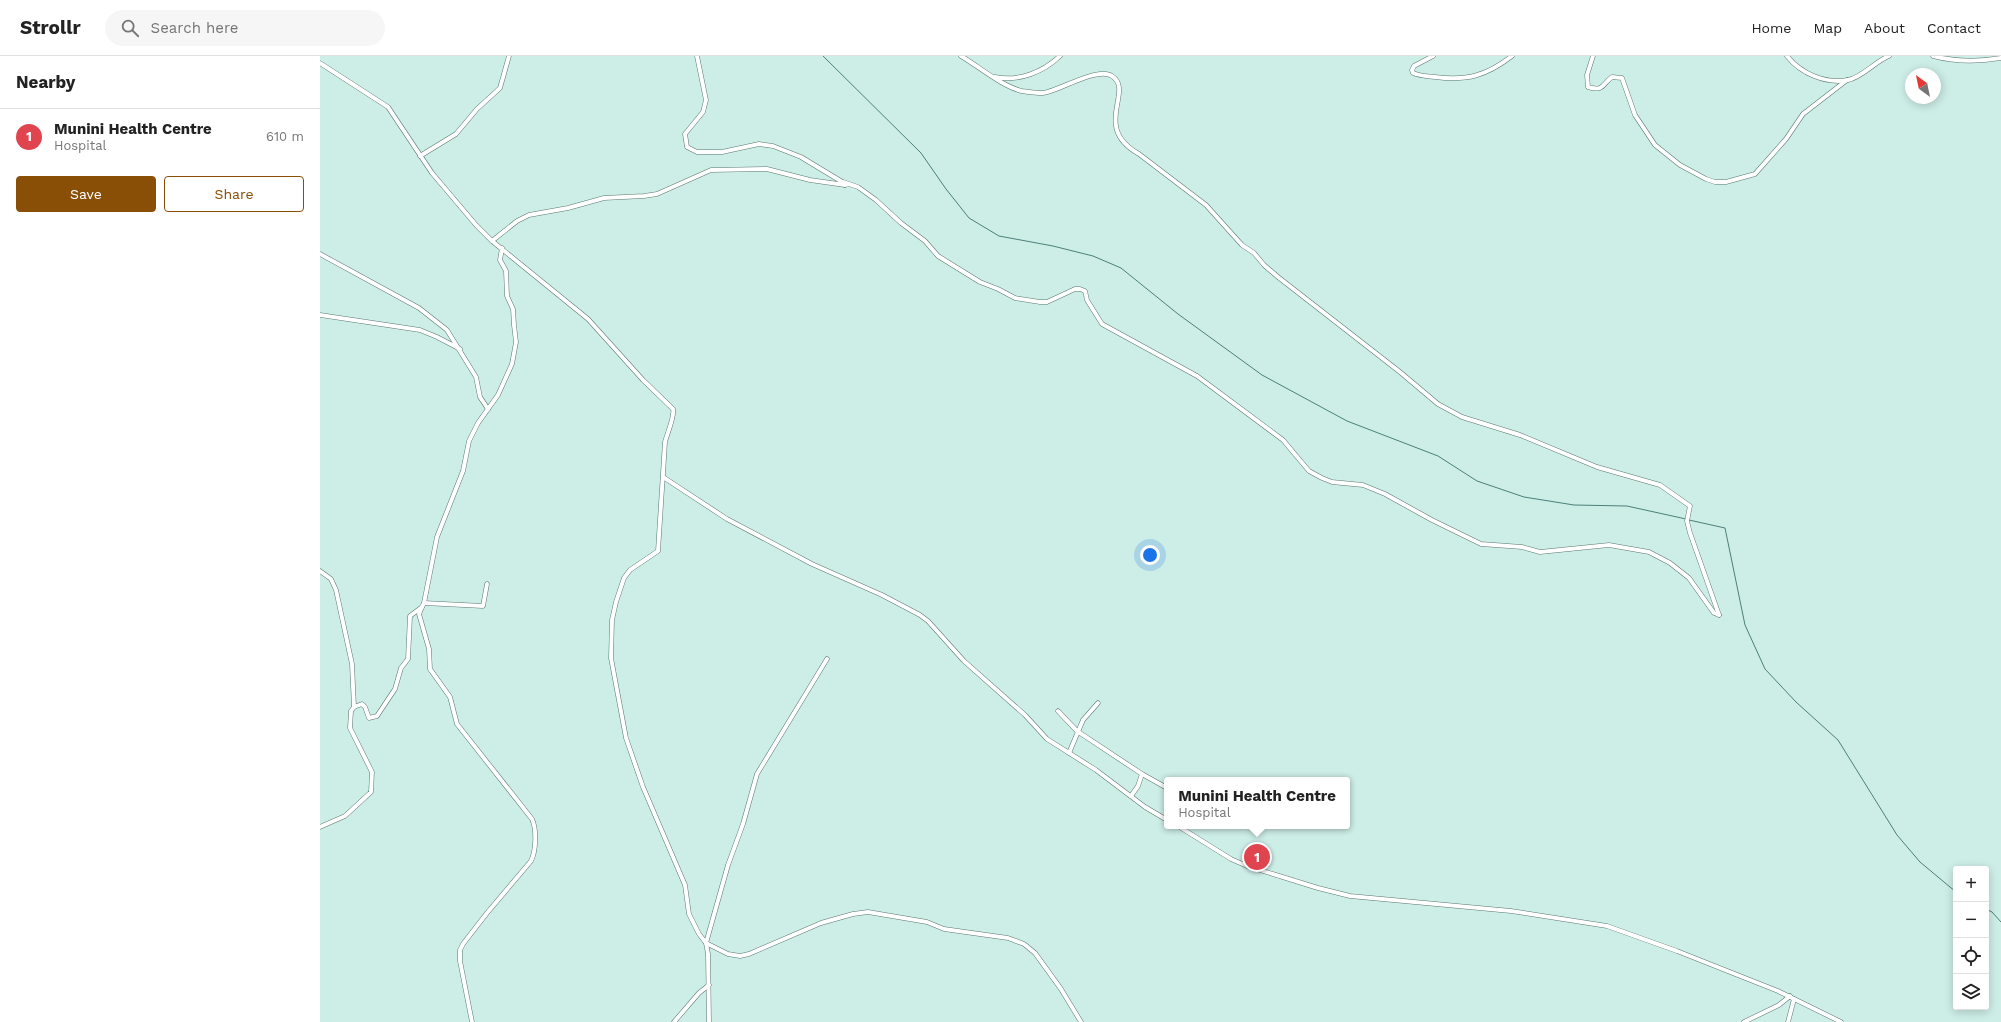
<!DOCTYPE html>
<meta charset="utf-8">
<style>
:root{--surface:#fff;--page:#f6f6f6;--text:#222;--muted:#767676;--line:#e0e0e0;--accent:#894f06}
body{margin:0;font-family:"Work Sans",sans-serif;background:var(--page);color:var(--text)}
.controls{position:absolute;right:12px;bottom:12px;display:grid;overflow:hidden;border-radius:4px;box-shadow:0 2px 10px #0003}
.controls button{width:36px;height:36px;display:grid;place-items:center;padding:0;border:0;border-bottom:1px solid var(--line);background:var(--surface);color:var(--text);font:20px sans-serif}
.compass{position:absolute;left:1585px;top:12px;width:36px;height:36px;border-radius:50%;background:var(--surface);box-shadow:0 2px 10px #0003;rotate:327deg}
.you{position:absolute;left:830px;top:499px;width:14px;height:14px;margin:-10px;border:3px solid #fff;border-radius:50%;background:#1a73e8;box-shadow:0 0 0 6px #1a73e833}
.badge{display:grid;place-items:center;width:26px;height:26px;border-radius:50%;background:var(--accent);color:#fff;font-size:13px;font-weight:700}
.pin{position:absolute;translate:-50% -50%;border:2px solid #fff;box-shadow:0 1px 4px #0006}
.popup{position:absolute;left:844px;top:721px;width:186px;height:52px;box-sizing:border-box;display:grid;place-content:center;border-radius:4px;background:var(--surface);filter:drop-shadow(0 1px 3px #0005);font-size:13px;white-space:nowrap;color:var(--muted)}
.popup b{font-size:15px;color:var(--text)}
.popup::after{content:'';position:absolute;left:50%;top:100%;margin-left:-8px;border:8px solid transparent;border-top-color:var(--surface)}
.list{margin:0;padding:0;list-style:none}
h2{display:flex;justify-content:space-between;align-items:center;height:52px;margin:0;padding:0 16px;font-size:17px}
h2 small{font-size:13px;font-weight:400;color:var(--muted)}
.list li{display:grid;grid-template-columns:26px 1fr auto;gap:12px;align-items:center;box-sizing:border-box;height:56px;padding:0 16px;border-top:1px solid var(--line)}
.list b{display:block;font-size:15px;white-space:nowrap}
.list p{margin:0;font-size:13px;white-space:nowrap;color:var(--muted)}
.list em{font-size:13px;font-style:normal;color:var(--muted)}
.actions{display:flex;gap:8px;padding:12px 16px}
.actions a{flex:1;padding:9px 0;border:1px solid var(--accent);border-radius:4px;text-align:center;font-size:14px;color:var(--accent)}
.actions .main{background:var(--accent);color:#fff}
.icon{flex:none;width:22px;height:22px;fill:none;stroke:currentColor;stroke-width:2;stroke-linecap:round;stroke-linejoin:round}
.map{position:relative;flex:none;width:1681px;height:966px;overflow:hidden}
header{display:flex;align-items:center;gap:24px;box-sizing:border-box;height:56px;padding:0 20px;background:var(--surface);border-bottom:1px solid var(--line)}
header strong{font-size:19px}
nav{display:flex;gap:22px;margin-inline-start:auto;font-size:14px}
.search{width:280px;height:36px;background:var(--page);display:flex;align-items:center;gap:10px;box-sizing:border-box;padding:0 14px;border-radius:22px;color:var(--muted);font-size:15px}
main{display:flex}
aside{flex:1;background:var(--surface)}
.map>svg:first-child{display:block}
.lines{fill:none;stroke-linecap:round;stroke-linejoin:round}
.stream{stroke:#4c8079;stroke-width:1}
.street-casing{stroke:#5a7772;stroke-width:5}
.street{stroke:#fff;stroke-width:4}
</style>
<header>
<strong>Strollr</strong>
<div class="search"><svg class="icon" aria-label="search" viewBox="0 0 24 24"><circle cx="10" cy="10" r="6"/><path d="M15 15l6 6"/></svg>Search here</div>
<nav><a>Home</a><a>Map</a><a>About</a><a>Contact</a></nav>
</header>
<main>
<aside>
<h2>Nearby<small></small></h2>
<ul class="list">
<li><span class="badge" style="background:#e0444e">1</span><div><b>Munini Health Centre</b><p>Hospital</p></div><em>610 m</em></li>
</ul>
<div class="actions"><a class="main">Save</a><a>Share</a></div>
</aside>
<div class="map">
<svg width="1681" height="966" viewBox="0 0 1681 966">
<rect width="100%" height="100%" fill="#cdede7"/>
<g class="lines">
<g class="stream">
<polyline points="503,0 601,97 626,133 649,162 679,180 733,190 773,200 801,212 858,258 942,319 1027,365 1118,400 1157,425 1204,441 1254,449 1307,450 1366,463"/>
<polyline points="1369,464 1405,472 1425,569 1445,613 1476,646 1518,684 1577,779 1600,806 1636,836"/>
<polyline points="1666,853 1672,856 1681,866"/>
</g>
<g class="street-casing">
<g id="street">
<polyline points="377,0 386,44 383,56 365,78 367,91 377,96 402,96 439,88 453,90 481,101 524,127"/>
<path d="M641 0C658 10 683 31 702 35 708 36 716 37 723 37 739 35 778 10 792 20 815 35 771 71 819 98L886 149 922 189 934 197 944 209 958 221 1080 316 1118 348 1142 361 1200 379 1277 411 1340 429 1370 450 1367 465 1370 477 1399 559"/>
<path d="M1113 0 1094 10 1092 14 1093 17C1100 20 1107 20 1115 21 1147 25 1166 20 1192 0"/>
<path d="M1273 0 1267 19 1268 31C1284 36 1282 28 1292 21L1302 22 1315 59 1335 89 1360 109 1386 123 1395 126H1406L1435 118 1466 83 1483 58 1527 24"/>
<path d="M1467 0C1481 18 1506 28 1528 24 1541 22 1556 5 1569 0"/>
<path d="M1613 0C1636 6 1657 6 1681 2"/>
<path d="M0 7 68 51 112 117 156 169 172 185 268 263 323 324 353 353C355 360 347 378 345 386L338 495 310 514 304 522 296 546 292 564 291 602 306 682 323 731 365 829 369 858 379 878 386 887 408 898 420 900 429 898 501 867 533 858 548 856 607 866 624 873 688 882 704 888 715 897 741 933 761 966"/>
<path d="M675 21C699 26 723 16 740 0"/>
<polyline points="100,100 136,78 157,53 180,32 189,0"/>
<polyline points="525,129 523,126 538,131 556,144 581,167 605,185 618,200 660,226 678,233 695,242 720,246 727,246 755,233 760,233 765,235 767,244 782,268 877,320 963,384 989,415 1002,422 1012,426 1043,429 1065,438 1112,464 1161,488 1202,491 1220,496 1289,489 1329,496 1350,507 1369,522 1394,557 1399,559"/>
<polyline points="172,185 197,165 209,159 248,152 284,142 324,140 337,138 391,114 447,113 490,124 525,129"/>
<polyline points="0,198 99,252 127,274 156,321 160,341 168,353"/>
<polyline points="0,259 100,274 117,281 140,293"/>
<polyline points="343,421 407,463 492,508 562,539 600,559 608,565 644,605 705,659 727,683 776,714 825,751 847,764"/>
<polyline points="0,515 11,523 16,534 32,608 34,651"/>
<polyline points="104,547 163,550 167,528"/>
<path d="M102 551 99 558 109 593 110 613 130 641 137 668 212 763C217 774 216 795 211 805L167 857 143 888 140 894V905L152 966"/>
<polyline points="738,655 757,675 822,718 847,732"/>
<polyline points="749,697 763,664 778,647"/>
<polyline points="811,740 818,730 822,718"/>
<polyline points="858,770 911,803 927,810 998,832 1030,840 1191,855 1287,870 1357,895 1458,935 1521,966"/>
<polyline points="0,771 25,760 51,736 52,716 30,672 31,655 34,651 42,648 45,651 49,662 57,660 75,633 81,612 88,603 90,560 102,551 104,547 117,481 143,415 149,385 158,367 178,339 192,308 196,286 194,269 193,253 187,240 186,215 180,204 182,192"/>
<polyline points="354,966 379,937 389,929"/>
<polyline points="389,966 388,898 386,887 408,809 423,768 437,718 507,603"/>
<polyline points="1424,966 1459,949 1470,940"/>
<polyline points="1468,966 1474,943"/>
</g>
</g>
<use href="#street" class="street"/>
</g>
</svg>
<div class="controls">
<button>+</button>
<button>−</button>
<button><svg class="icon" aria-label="locate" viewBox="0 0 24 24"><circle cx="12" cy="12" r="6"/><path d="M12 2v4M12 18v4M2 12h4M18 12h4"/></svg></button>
<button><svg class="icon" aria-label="layers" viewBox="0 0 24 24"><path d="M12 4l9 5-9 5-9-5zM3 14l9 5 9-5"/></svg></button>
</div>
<svg class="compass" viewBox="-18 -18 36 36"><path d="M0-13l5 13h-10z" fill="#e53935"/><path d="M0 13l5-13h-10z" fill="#767676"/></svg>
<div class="you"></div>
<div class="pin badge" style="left:937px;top:801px;background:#e0444e">1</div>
<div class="popup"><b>Munini Health Centre</b>Hospital</div>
</div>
</main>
